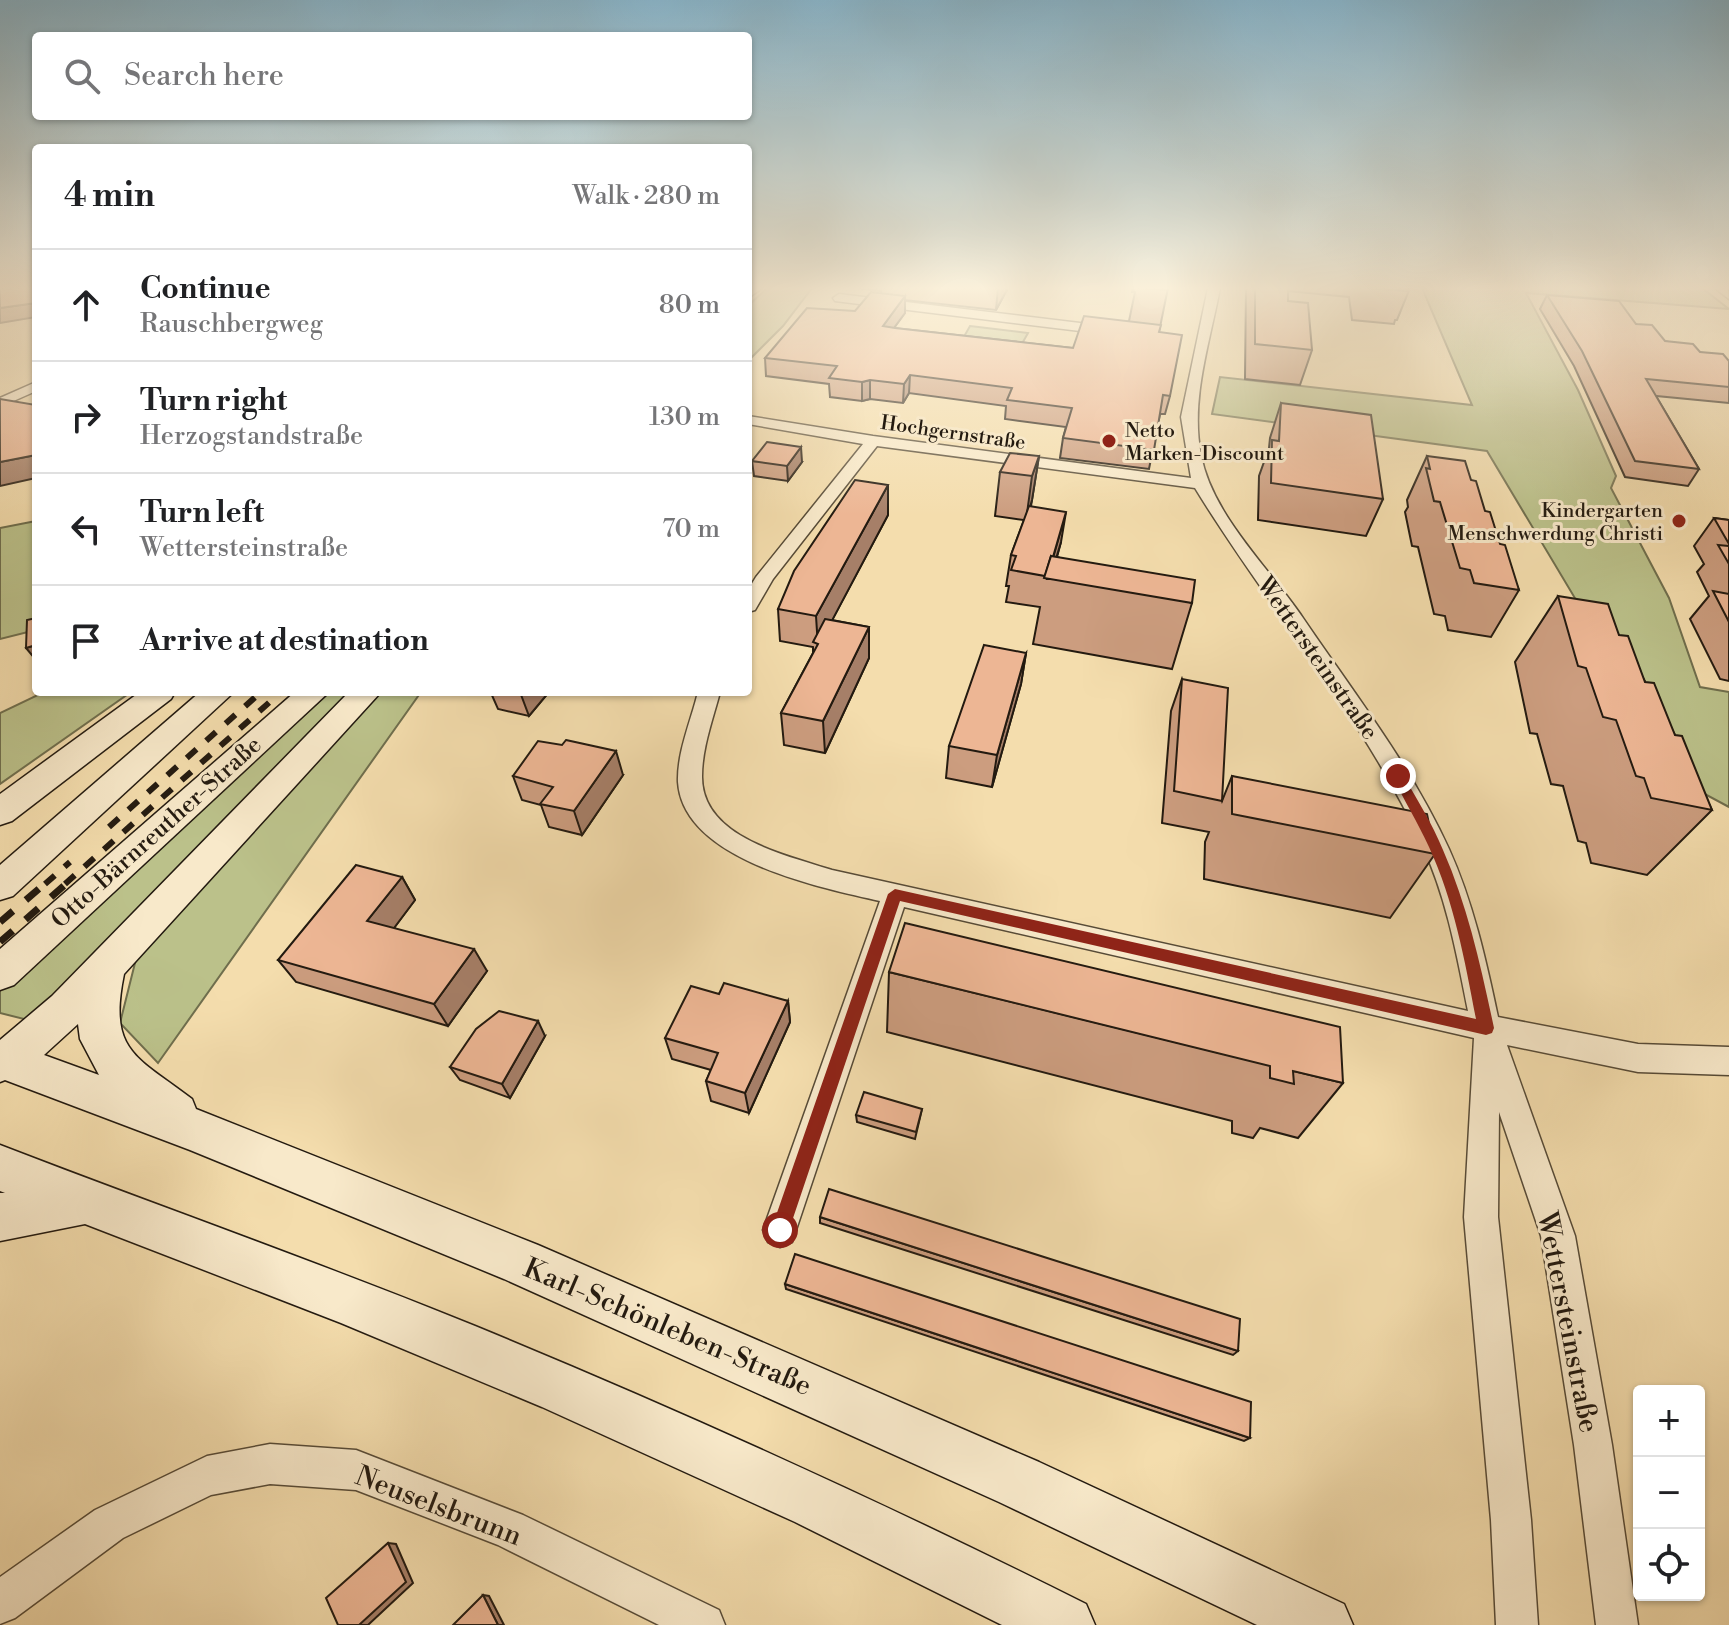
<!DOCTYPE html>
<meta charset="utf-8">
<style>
:root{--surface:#fff;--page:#f6f6f6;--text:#202124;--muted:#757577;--line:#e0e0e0}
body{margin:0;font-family:"Libre Bodoni",serif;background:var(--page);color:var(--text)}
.controls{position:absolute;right:24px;bottom:24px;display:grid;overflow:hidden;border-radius:8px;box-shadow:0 2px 6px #0004}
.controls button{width:72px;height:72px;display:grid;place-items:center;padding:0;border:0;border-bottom:2px solid var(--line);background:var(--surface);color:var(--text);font:40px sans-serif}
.stop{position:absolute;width:24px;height:24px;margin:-18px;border:6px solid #8f2418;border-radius:50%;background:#fff}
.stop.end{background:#8f2418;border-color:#fff;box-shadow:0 2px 8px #0008}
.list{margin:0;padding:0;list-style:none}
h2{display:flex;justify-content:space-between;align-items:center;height:104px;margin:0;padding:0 32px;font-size:34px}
h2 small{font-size:26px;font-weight:400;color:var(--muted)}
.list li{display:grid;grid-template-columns:52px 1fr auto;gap:24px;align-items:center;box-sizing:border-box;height:112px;padding:0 32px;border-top:2px solid var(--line)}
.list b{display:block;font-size:30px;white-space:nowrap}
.list p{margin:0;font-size:26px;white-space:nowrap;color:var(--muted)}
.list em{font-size:26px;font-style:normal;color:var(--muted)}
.icon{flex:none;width:44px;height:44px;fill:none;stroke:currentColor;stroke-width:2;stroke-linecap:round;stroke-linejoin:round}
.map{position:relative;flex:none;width:1729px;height:1625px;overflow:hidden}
.search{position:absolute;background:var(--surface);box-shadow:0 2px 6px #0004;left:32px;top:32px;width:720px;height:88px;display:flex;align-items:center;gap:20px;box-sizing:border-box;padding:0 28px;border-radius:8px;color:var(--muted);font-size:30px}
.panel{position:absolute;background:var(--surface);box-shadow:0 2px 6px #0004;left:32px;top:144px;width:720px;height:552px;border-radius:8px}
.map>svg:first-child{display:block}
.green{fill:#bbc18a;stroke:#6f6e4d;stroke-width:2}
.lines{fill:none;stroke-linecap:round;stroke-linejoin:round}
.minor-casing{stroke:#574b37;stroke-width:3}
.secondary-casing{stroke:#231a10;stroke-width:3}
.minor{fill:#f8e9ca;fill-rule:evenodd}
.secondary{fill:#f8e9ca;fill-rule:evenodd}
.rail-far1{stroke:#231a10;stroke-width:6;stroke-dasharray:13 13;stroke-linecap:butt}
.rail{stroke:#231a10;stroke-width:7;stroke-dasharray:17 17;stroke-linecap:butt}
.wall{fill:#cc9d7f;stroke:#231a10;stroke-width:2}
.shaded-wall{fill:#a67f68;stroke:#231a10;stroke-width:2}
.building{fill:#edb694;stroke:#231a10;stroke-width:2}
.route{fill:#8f2418}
.poi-dot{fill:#8f2418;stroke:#f8e9ca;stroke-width:3}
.labels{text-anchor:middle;stroke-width:6;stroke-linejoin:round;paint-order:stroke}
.far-poi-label{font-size:20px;fill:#231a10;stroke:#f8e9ca;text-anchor:start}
.far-street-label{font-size:20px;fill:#231a10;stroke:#f8e9ca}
.street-label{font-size:24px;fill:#231a10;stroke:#f8e9ca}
.near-street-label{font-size:28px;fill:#231a10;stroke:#f8e9ca}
</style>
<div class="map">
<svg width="1729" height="1625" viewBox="0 0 1729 1625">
<rect width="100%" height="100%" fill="#f4ddad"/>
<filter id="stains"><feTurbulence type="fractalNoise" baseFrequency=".0025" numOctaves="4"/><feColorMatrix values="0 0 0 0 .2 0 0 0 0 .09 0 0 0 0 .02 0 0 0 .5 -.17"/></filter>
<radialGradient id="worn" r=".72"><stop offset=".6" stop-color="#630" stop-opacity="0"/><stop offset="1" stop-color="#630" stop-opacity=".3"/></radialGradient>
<g class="green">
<polygon points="767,288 812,288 783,326 748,361 748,306"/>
<polygon points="1422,288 1702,288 1729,309 1526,293 1578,390 1616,476 1611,488 1669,598 1700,687 1729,692 1729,807 1686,784 1487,451 1212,414 1220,377 1472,405"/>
<polygon points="970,326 1028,333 1019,349 961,342"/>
<polygon points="36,521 36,630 0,639 0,528"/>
<polygon points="44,692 131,692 0,784 0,713"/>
<polygon points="330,692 421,692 158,1063 120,1023 136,959 40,1023 0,1013 0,990"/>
</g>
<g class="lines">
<g class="minor-casing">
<g id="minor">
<path d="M1208 288H1220C1210 342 1190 400 1201 455 1212 515 1270 569 1303 618 1354 693 1411 766 1449 849 1473 902 1486 960 1498 1017L1638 1044 1729 1047V1075L1638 1072 1507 1045 1575 1236 1612 1445 1638 1625H1596L1574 1445 1541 1236 1499 1112 1498 1217 1531 1520 1538 1625H1496L1491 1520 1464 1217 1474 1038 904 907 792 1242 780 1247 768 1242 763 1230 880 901C819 887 683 860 678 782 677 752 691 721 698 692H720C713 719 702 748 702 776 701 838 787 855 832 870L1468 1011C1457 956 1447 899 1423 847 1365 718 1269 609 1195 488L877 446 773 579 755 610 748 612V590L756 577 863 444 748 424V416L873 436 1191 478 1181 417Z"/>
<polygon points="1715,288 1728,288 1729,299"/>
<polygon points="839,294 1113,327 1119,331 1113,335 835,301 833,298"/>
<polygon points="36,382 36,391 0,407 0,398"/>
<polygon points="270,1444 356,1450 523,1515 719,1610 725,1625 659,1625 498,1545 356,1490 270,1484 211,1495 123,1538 15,1618 0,1624 0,1577 95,1510 207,1456"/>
</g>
</g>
<g class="secondary-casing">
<g id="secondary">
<polygon points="748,288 762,288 748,298"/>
<polygon points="140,692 175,692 171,699 12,821 0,825 0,794"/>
<polygon points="200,692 234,692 13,896 0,900 0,865"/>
<polygon points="295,692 329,692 14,985 0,990 0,949"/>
<path d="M349 692H381L124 974C108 1052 136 1056 192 1099L196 1109 538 1245 1039 1462 1344 1604 1353 1625H1257L999 1502 504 1279 190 1150 5 1080 0 1082V1040L52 996ZM78 1024 80 1039 99 1075 44 1055Z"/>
<path d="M0 1145C158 1206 318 1262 475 1326 682 1411 886 1504 1086 1604L1095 1625H1002L795 1522 542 1407 341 1323 85 1224 0 1241V1193H5L0 1191Z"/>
</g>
</g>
<use href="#minor" class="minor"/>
<use href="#secondary" class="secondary"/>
<g class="rail-far1">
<polyline points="109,827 261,692"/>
<polyline points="45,884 70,862"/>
<polyline points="65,884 281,692"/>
</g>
<g class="rail">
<polyline points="0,922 47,882"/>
<polyline points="0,942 68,882"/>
</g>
</g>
<g class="wall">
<polygon points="857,288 1008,288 996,310 905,300 905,313 894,328 1073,348 1129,321 1135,292 1132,292 1133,288 1168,288 1159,332 1170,396 1165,414 1160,414 1149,469 1060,458 1063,438 1066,427 1005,419 1006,406 909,393 903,403 870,399 862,401 830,397 829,384 766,376 765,358 855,311 881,293 881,291"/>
<polygon points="1246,288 1410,288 1397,320 1395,320 1394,324 1352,320 1349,297 1288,291 1288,301 1312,350 1300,385 1245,379"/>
<polygon points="1547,295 1636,324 1665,341 1729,361 1729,403 1656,396 1699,469 1688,486 1625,477 1574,366 1540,309"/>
<polygon points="1281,403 1383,499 1366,536 1258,520 1259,476 1269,448 1270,438"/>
<polygon points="1039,456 1031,506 1061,542 1057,557 1192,603 1172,669 1033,644 1040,607 1006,602 1009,586 1006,586 1011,555 1024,520 995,516 1000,472"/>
<polygon points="1427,456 1471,480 1519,590 1491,637 1448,630 1445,616 1434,614 1418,547 1412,546 1405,512 1408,507 1407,500"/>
<polygon points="752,461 802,462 788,481 754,476"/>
<polygon points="888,515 832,620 869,627 869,658 825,753 784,745 781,713 813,653 813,647 780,641 778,609"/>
<polygon points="1714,518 1729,520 1729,681 1720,679 1690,619 1709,596 1697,572 1704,564 1694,546"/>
<polygon points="1558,596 1619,635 1675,735 1712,810 1647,875 1591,863 1586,843 1578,841 1563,786 1551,784 1537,734 1530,733 1515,662"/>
<polygon points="1026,653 1021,684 992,787 946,778 949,746"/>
<polygon points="1182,679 1222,801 1232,776 1435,854 1390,918 1204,879 1205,842 1209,832 1162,823 1171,711"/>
<polygon points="488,692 549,692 529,716 498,709 491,693"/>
<polygon points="623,775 582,835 549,827 541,805 522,800 513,776"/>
<polygon points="402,877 415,900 394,928 487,971 448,1026 296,982 278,960"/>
<polygon points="889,972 1343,1083 1298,1138 1260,1128 1253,1138 1232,1133 1232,1121 887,1032"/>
<polygon points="719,994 788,1001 790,1022 749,1113 711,1101 706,1081 711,1070 672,1059 665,1038"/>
<polygon points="545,1036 510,1098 460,1080 450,1067"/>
<polygon points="922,1109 915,1139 857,1122 856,1115"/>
<polygon points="820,1217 1238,1351 1233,1355 820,1223"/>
<polygon points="785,1284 1250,1438 1244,1441 786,1289"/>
</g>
<g class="shaded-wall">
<polygon points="998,288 1008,288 996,310"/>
<polygon points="905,296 905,313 882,344 883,326"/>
<polygon points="36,303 36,317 0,323 0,308"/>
<polygon points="910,375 909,393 903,403 904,384"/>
<polygon points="870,380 870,399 862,401 862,382"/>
<polygon points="801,447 802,462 788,481 787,466"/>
<polygon points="36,455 36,478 0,486 0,462"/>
<polygon points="1039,456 1032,500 1026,521 1032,476"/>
<polygon points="888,485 888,515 818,647 816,616"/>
<polygon points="1066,512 1061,542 1050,579 1047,579"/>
<polygon points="869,627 869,658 825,753 823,721"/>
<polygon points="36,645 36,660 26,648"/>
<polygon points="1026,653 1021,684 992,787 997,755"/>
<polygon points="520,692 549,692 529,716"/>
<polygon points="616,751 623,775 582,835 574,811"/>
<polygon points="402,877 415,900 382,944 367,921"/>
<polygon points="474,949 487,971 448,1026 434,1004"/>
<polygon points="788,1001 790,1022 749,1113 745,1093"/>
<polygon points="538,1021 545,1036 510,1098 502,1084"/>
<polygon points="388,1543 396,1544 413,1583 368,1625 359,1625"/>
<polygon points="483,1595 489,1596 504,1625 498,1625"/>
</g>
<g class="building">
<polygon points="0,288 36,288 36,303 0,308"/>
<polygon points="1141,288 1168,288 1168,290"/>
<polygon points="1255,288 1288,288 1288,301 1308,303 1312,350 1255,344"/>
<polygon points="1368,288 1406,288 1407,291"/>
<polygon points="871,292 905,296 883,326 895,328 1073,348 1084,316 1161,325 1159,332 1182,335 1170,396 1163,395 1154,450 1063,438 1072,408 1007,400 1012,388 910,375 904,384 870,380 862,382 829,378 837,366 765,358 807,308 855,311"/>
<polygon points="1547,295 1619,301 1636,324 1652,325 1665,341 1693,344 1700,352 1723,354 1729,361 1729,387 1646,379 1699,469 1635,461 1582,351"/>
<polygon points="0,399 36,405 36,455 0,462"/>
<polygon points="1281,403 1371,415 1383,499 1271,483 1272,440 1279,441"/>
<polygon points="767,442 801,447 787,466 752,461"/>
<polygon points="1010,453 1039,456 1032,476 1000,472"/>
<polygon points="1427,456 1465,461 1471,480 1476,481 1485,511 1490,512 1500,544 1505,545 1519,590 1474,583 1470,570 1460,568 1440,502 1434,501 1426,468 1430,469"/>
<polygon points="855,480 888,485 816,616 778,609 794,571"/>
<polygon points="1029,506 1066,512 1053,557 1051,556 1045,576 1011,570 1016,556 1011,555"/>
<polygon points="1714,518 1729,520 1729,544"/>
<polygon points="1718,545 1729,546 1729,564"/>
<polygon points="1051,556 1195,580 1192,603 1044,578"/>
<polygon points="1713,591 1729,594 1729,622"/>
<polygon points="1558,596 1608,604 1619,635 1628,636 1645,682 1654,683 1675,735 1682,736 1712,810 1651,798 1644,778 1636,776 1616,720 1603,717 1586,668 1578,666"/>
<polygon points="36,618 36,645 26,648 27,620"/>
<polygon points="825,619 869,627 823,721 781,713 818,644 813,642"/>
<polygon points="984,645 1026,653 997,755 949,746"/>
<polygon points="1182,679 1228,688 1222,801 1174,791"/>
<polygon points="566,740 616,751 574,811 540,804 553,787 513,776 538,741 562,745"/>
<polygon points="1232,776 1427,814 1435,854 1232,814"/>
<polygon points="356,865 402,877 367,921 474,949 434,1004 278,960"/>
<polygon points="905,923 1340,1027 1343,1083 1293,1071 1294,1084 1270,1078 1270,1066 889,972"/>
<polygon points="724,983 788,1001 745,1093 706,1081 718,1053 665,1038 691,986 719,994"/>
<polygon points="499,1011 538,1021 502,1084 450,1067 476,1029"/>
<polygon points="864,1092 922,1109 916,1132 856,1115"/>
<polygon points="829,1189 1240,1319 1238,1351 820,1217"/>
<polygon points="795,1254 1251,1402 1250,1438 785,1284"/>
<polygon points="388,1543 406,1582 359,1625 338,1625 326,1598"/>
<polygon points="483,1595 498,1625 453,1625"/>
</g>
<linearGradient id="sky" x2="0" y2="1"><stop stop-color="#89b7ce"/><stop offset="0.56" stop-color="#faf0da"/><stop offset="1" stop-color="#faf0da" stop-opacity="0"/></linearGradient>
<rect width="1729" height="515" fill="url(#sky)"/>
<path class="route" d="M1398 772 1402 773C1416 798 1432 823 1443 850 1468 907 1481 967 1494 1028L1492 1033 1486 1035 900 901 789 1230 786 1236 780 1239 774 1236 771 1230 888 894 895 889 1476 1019C1465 961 1454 901 1429 847 1418 823 1404 800 1392 776Z"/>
<g class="poi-dot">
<circle cx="1109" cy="441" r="8"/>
<circle cx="1679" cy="521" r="8"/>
</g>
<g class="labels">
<g class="far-poi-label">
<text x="1125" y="437">Netto<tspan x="1125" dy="23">Marken-Discount</tspan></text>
<text x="1663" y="517" text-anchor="end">Kindergarten<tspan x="1663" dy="23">Menschwerdung Christi</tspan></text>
</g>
<g class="far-street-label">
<text transform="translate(953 432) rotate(8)" y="7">Hochgernstraße</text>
</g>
<g class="street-label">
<text transform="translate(1318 658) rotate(55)" y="8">Wettersteinstraße</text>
<text transform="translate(156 832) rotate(-42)" y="8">Otto-Bärnreuther-Straße</text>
</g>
<g class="near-street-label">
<text transform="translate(1569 1322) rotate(79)" y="10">Wettersteinstraße</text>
<text transform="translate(668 1326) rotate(23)" y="10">Karl-Schönleben-Straße</text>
<text transform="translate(439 1505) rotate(21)" y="10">Neuselsbrunn</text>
</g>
</g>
<rect width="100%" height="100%" filter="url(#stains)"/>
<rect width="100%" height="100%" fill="url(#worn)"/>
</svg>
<div class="controls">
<button>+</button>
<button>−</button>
<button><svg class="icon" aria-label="locate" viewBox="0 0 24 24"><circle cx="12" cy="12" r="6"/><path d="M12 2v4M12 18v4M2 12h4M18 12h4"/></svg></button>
</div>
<div class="stop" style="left:780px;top:1230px"></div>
<div class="stop end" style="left:1398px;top:776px"></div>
<div class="search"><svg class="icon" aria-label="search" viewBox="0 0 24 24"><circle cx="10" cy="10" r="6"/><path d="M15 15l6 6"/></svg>Search here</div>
<section class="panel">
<h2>4 min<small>Walk · 280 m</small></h2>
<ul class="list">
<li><svg class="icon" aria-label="ahead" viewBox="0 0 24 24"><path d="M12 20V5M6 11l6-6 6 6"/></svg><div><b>Continue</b><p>Rauschbergweg</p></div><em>80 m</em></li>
<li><svg class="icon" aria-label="right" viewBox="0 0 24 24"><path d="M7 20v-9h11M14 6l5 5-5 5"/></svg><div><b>Turn right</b><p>Herzogstandstraße</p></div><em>130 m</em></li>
<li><svg class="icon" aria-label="left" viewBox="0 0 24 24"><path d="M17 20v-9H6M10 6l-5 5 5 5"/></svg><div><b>Turn left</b><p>Wettersteinstraße</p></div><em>70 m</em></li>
<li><svg class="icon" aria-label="arrive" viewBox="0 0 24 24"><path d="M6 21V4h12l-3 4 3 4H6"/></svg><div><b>Arrive at destination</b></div></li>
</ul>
</section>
</div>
